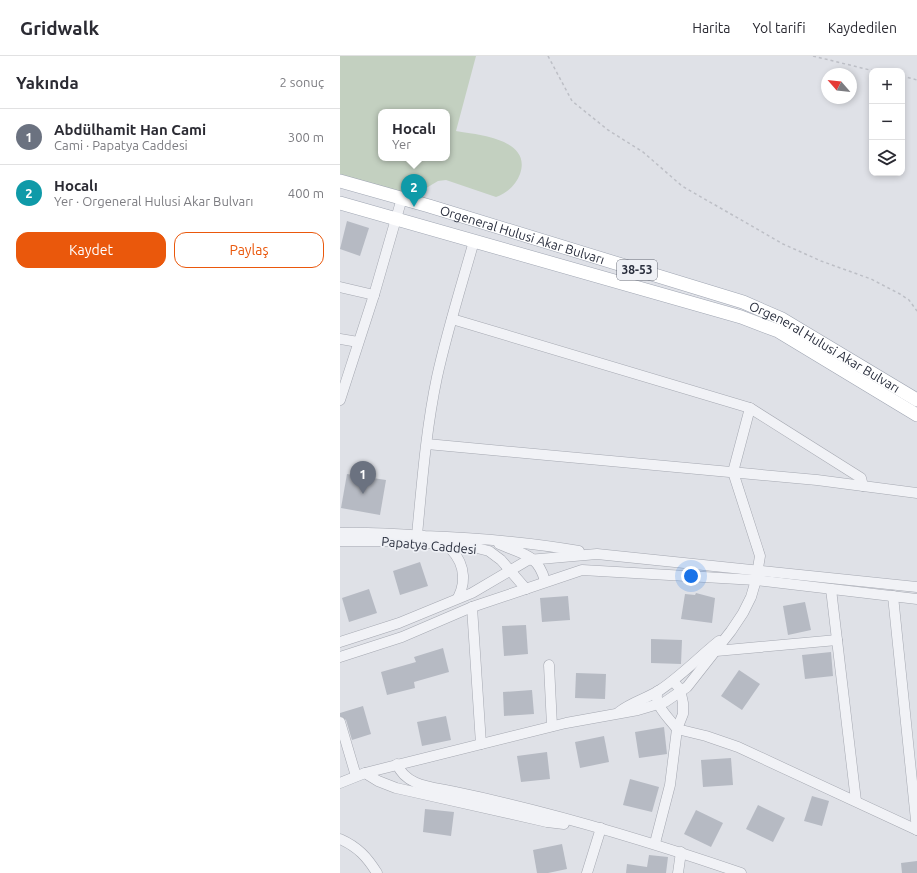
<!DOCTYPE html>
<html lang="tr">
<meta charset="utf-8">
<style>
:root{--surface:#fff;--page:#f2f2f3;--text:#2b2b33;--muted:#7c7c81;--line:#e1e1e2;--accent:#ea580c}
body{margin:0;font-family:Ubuntu,sans-serif;background:var(--page);color:var(--text)}
.controls{position:absolute;right:12px;top:12px;display:grid;overflow:hidden;border-radius:8px;box-shadow:0 2px 6px #0003}
.controls button{width:36px;height:36px;display:grid;place-items:center;padding:0;border:0;border-bottom:1px solid var(--line);background:var(--surface);color:var(--text);font:20px sans-serif}
.compass{position:absolute;left:481px;top:12px;width:36px;height:36px;border-radius:50%;background:var(--surface);box-shadow:0 2px 6px #0003;rotate:298deg}
.you{position:absolute;left:351px;top:520px;width:14px;height:14px;margin:-10px;border:3px solid #fff;border-radius:50%;background:#1a73e8;box-shadow:0 0 0 6px #1a73e833}
.badge{display:grid;place-items:center;width:26px;height:26px;border-radius:50%;background:var(--accent);color:#fff;font-size:13px;font-weight:700}
.pin{position:absolute;translate:-50% -33px;filter:drop-shadow(0 1px 2px #0008)}
.pin::after{content:'';position:absolute;top:21px;width:14px;height:12px;background:inherit;clip-path:polygon(0 0,100% 0,50% 100%)}
.popup{position:absolute;left:38px;top:53px;width:72px;height:52px;box-sizing:border-box;display:grid;place-content:center;border-radius:8px;background:var(--surface);filter:drop-shadow(0 1px 3px #0005);font-size:13px;white-space:nowrap;color:var(--muted)}
.popup b{font-size:15px;color:var(--text)}
.popup::after{content:'';position:absolute;left:50%;top:100%;margin-left:-8px;border:8px solid transparent;border-top-color:var(--surface)}
.list{margin:0;padding:0;list-style:none}
h2{display:flex;justify-content:space-between;align-items:center;height:52px;margin:0;padding:0 16px;font-size:17px}
h2 small{font-size:13px;font-weight:400;color:var(--muted)}
.list li{display:grid;grid-template-columns:26px 1fr auto;gap:12px;align-items:center;box-sizing:border-box;height:56px;padding:0 16px;border-top:1px solid var(--line)}
.list b{display:block;font-size:15px;white-space:nowrap}
.list p{margin:0;font-size:13px;white-space:nowrap;color:var(--muted)}
.list em{font-size:13px;font-style:normal;color:var(--muted)}
.actions{display:flex;gap:8px;padding:12px 16px}
.actions a{flex:1;padding:9px 0;border:1px solid var(--accent);border-radius:12px;text-align:center;font-size:14px;color:var(--accent)}
.actions .main{background:var(--accent);color:#fff}
.icon{flex:none;width:22px;height:22px;fill:none;stroke:currentColor;stroke-width:2;stroke-linecap:round;stroke-linejoin:round}
.map{position:relative;flex:none;width:577px;height:817px;overflow:hidden}
header{display:flex;align-items:center;gap:24px;box-sizing:border-box;height:56px;padding:0 20px;background:var(--surface);border-bottom:1px solid var(--line)}
header strong{font-size:19px}
nav{display:flex;gap:22px;margin-inline-start:auto;font-size:14px}
main{display:flex}
aside{flex:1;background:var(--surface)}
.map>svg:first-child{display:block}
.green{fill:#c3d0c0;fill-rule:evenodd}
.building{fill:#b6bac3}
.lines{fill:none;stroke-linecap:round;stroke-linejoin:round}
.minor-casing{stroke:#a5a8b1;stroke-width:11}
.major-casing{stroke:#9fa5b2;stroke-width:14}
.path{stroke:#bdbfc6;stroke-width:1.5;stroke-dasharray:3 3;stroke-linecap:butt}
.minor{stroke:#f1f2f6;stroke-width:10}
.major{stroke:#fff;stroke-width:13}
.labels{text-anchor:middle;stroke-width:3.5;stroke-linejoin:round;paint-order:stroke}
.shield{fill:#eef0f5;stroke:#646874;stroke-width:1}
.shield-label{font-size:12px;font-weight:bold;fill:#292e3d}
.street-label{font-size:13px;fill:#292e3d;stroke:#eef0f5}
</style>
<header>
<strong>Gridwalk</strong>
<nav><a>Harita</a><a>Yol tarifi</a><a>Kaydedilen</a></nav>
</header>
<main>
<aside>
<h2>Yakında<small>2 sonuç</small></h2>
<ul class="list">
<li><span class="badge" style="background:#6b7280">1</span><div><b>Abdülhamit Han Cami</b><p>Cami · Papatya Caddesi</p></div><em>300 m</em></li>
<li><span class="badge" style="background:#0f9aa8">2</span><div><b>Hocalı</b><p>Yer · Orgeneral Hulusi Akar Bulvarı</p></div><em>400 m</em></li>
</ul>
<div class="actions"><a class="main">Kaydet</a><a>Paylaş</a></div>
</aside>
<div class="map">
<svg width="577" height="817" viewBox="0 0 577 817">
<rect width="100%" height="100%" fill="#dfe1e7"/>
<path class="green" d="M0 0H136L116 75C139 79 192 83 180 118 176 129 167 137 156 141L106 124 98 125 71 141 0 120ZM41 56H107V102H41Z"/>
<g class="building">
<polygon points="7,165 29,172 20,200 0,193"/>
<polygon points="7,418 46,424 40,459 1,452"/>
<polygon points="80,506 88,530 60,539 53,515"/>
<polygon points="29,533 37,557 9,566 2,542"/>
<polygon points="356,537 375,542 372,567 341,563 345,538 355,539"/>
<polygon points="228,540 230,564 202,566 200,542"/>
<polygon points="465,546 471,574 448,579 443,550"/>
<polygon points="186,569 188,598 164,600 162,570"/>
<polygon points="311,583 342,584 341,608 311,607"/>
<polygon points="103,592 109,616 74,626 75,632 47,639 41,616 76,606 74,601"/>
<polygon points="491,596 493,620 465,623 462,599"/>
<polygon points="399,614 420,628 402,654 381,640"/>
<polygon points="236,617 266,618 265,643 235,642"/>
<polygon points="192,634 194,658 164,660 163,636"/>
<polygon points="23,650 31,678 12,684 6,664 0,660 0,657"/>
<polygon points="106,660 111,684 82,690 77,666"/>
<polygon points="324,671 327,698 299,702 295,676"/>
<polygon points="264,680 269,706 240,712 235,686"/>
<polygon points="207,696 210,723 181,726 177,700"/>
<polygon points="391,702 393,729 363,731 361,704"/>
<polygon points="290,723 319,731 312,756 283,749"/>
<polygon points="472,740 489,745 482,770 464,765"/>
<polygon points="418,749 445,762 433,786 406,773"/>
<polygon points="85,753 114,756 111,780 83,776"/>
<polygon points="356,754 383,767 371,791 344,778"/>
<polygon points="222,788 227,813 208,817 197,817 193,794"/>
<polygon points="309,799 328,801 326,817 286,817 287,808 307,811"/>
<polygon points="577,805 577,817 562,817 561,807"/>
</g>
<g class="lines">
<g class="minor-casing">
<g id="minor">
<polyline points="0,231 34,239"/>
<polyline points="112,263 410,352 521,422 523,430"/>
<polyline points="0,283 18,286"/>
<polyline points="0,344 34,239 62,142"/>
<polyline points="87,388 477,424 577,437"/>
<path d="M0 477C28 476 57 478 85 480 137 482 188 486 239 495"/>
<path d="M77 479C82 427 86 373 97 321 107 275 121 231 134 185"/>
<polyline points="0,485 57,485 129,490 149,495 161,504 186,533"/>
<path d="M105 488C123 502 128 522 118 542"/>
<path d="M159 488C182 498 198 498 205 525"/>
<polyline points="491,533 516,745"/>
<polyline points="553,540 577,774"/>
<polyline points="132,551 141,688"/>
<polyline points="0,586 59,567 132,537 188,504 257,498 577,531"/>
<polyline points="376,595 497,584"/>
<polyline points="0,601 62,581 132,551 242,514 416,524 577,543"/>
<polyline points="209,609 212,670"/>
<path d="M318 635C312 648 330 663 337 673L366 680 398 691 577 774"/>
<path d="M279 656C292 646 306 643 320 634 341 620 359 601 379 585"/>
<polyline points="0,666 16,720"/>
<path d="M57 708C66 731 94 731 115 736 212 756 308 785 401 817"/>
<polyline points="25,717 38,725 56,732 207,766 224,768"/>
<polyline points="0,727 25,717 226,667 298,654 325,646 347,631 391,575 403,557 411,541 416,524 420,500 393,416 410,352"/>
<path d="M0 783C18 791 27 801 37 817"/>
<polyline points="315,787 330,729 337,673 343,658 343,647 340,633 333,625"/>
<polyline points="247,817 261,772"/>
<polyline points="338,817 341,796"/>
</g>
</g>
<g class="major-casing">
<g id="major">
<path id="s1" d="M0 125 89 150 403 246 442 263 577 344"/>
<polyline points="0,147 401,261 438,275 577,359"/>
</g>
</g>
<g class="path">
<polyline points="208,0 232,45 268,74 303,96 342,130 443,188 481,205 531,223 560,238 569,244 577,255"/>
<polyline points="473,0 534,15"/>
<polyline points="562,20 577,24"/>
</g>
<use href="#minor" class="minor"/>
<use href="#major" class="major"/>
</g>
<g class="labels">
<rect class="shield" x="277" y="204" width="40" height="20" rx="3"/>
<g class="shield-label">
<text x="297" y="218">38-53</text>
</g>
<g class="street-label">
<text dy="5" stroke="none"><textPath href="#s1" startOffset="190">Orgeneral Hulusi Akar Bulvarı</textPath></text>
<text dy="5" stroke="none"><textPath href="#s1" startOffset="514">Orgeneral Hulusi Akar Bulvarı</textPath></text>
<text transform="translate(89 489) rotate(5)" y="5">Papatya Caddesi</text>
</g>
</g>
</svg>
<div class="controls">
<button>+</button>
<button>−</button>
<button><svg class="icon" aria-label="layers" viewBox="0 0 24 24"><path d="M12 4l9 5-9 5-9-5zM3 14l9 5 9-5"/></svg></button>
</div>
<svg class="compass" viewBox="-18 -18 36 36"><path d="M0-13l5 13h-10z" fill="#e53935"/><path d="M0 13l5-13h-10z" fill="#7c7c81"/></svg>
<div class="you"></div>
<div class="pin badge" style="left:23px;top:438px;background:#6b7280">1</div>
<div class="pin badge" style="left:74px;top:151px;background:#0f9aa8">2</div>
<div class="popup"><b>Hocalı</b>Yer</div>
</div>
</main>
